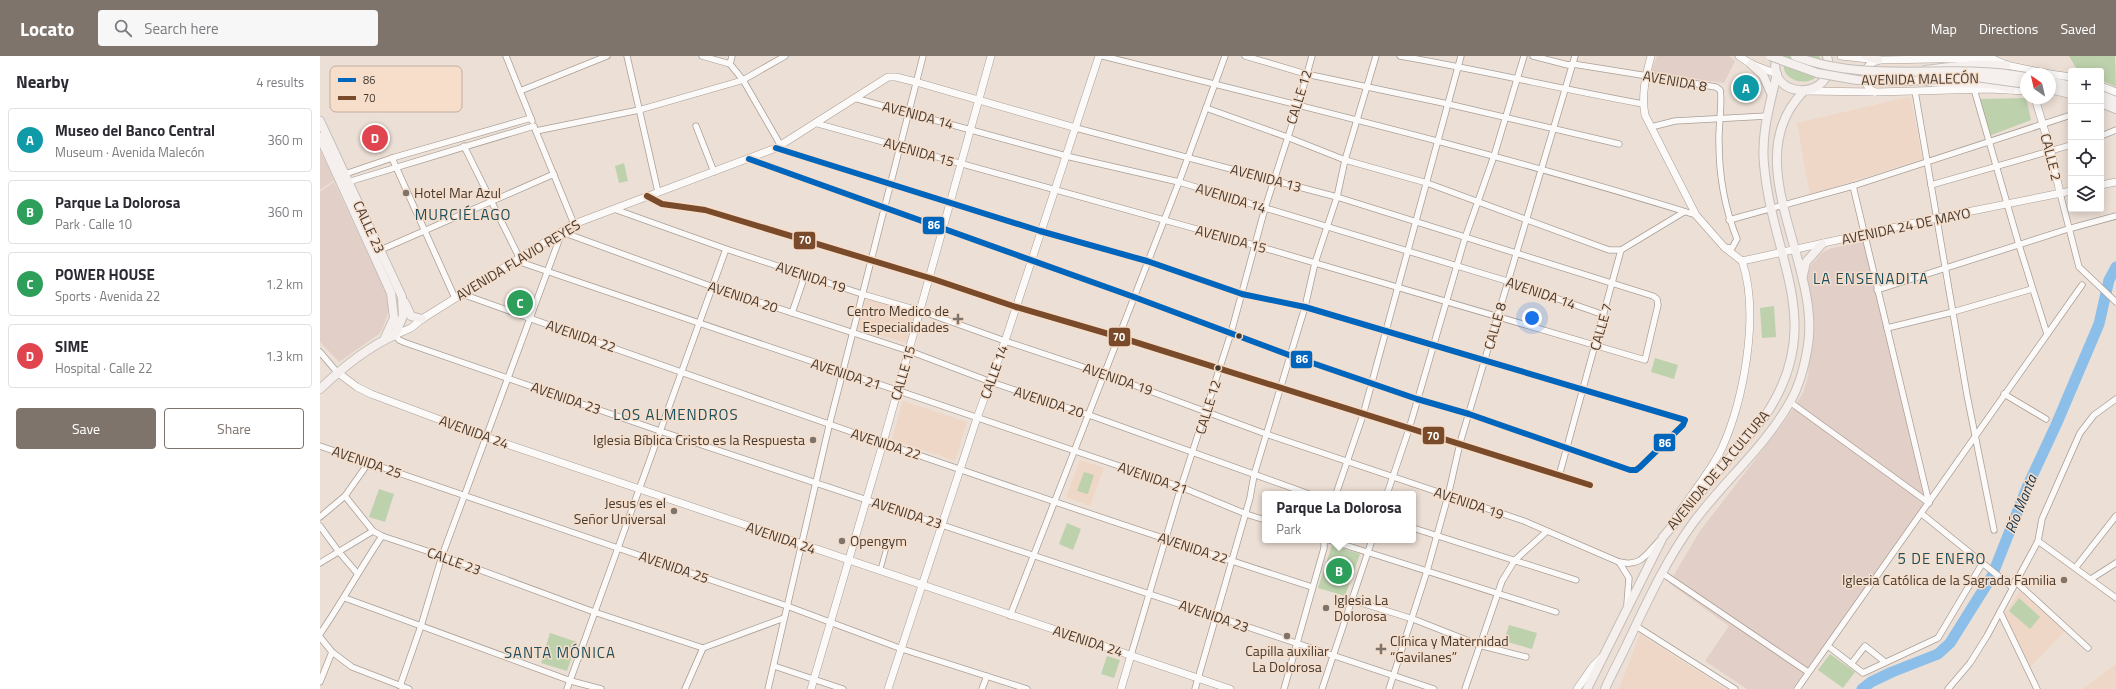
<!DOCTYPE html>
<meta charset="utf-8">
<style>
:root{--surface:#fff;--page:#f7f7f7;--text:#2b2b33;--muted:#7c7c81;--line:#e1e1e2;--accent:#7f746c}
body{margin:0;font-family:"Titillium Web",sans-serif;background:var(--page);color:var(--text)}
.controls{position:absolute;right:12px;top:12px;display:grid;overflow:hidden;border-radius:4px;box-shadow:0 2px 10px #0003}
.controls button{width:36px;height:36px;display:grid;place-items:center;padding:0;border:0;border-bottom:1px solid var(--line);background:var(--surface);color:var(--text);font:20px sans-serif}
.compass{position:absolute;left:1700px;top:12px;width:36px;height:36px;border-radius:50%;background:var(--surface);box-shadow:0 2px 10px #0003;rotate:326deg}
.you{position:absolute;left:1212px;top:262px;width:14px;height:14px;margin:-10px;border:3px solid #fff;border-radius:50%;background:#1a73e8;box-shadow:0 0 0 6px #1a73e833}
.badge{display:grid;place-items:center;width:26px;height:26px;border-radius:50%;background:var(--accent);color:#fff;font-size:13px;font-weight:700}
.pin{position:absolute;translate:-50% -50%;border:2px solid #fff;box-shadow:0 1px 4px #0006}
.popup{position:absolute;left:942px;top:435px;width:154px;height:52px;box-sizing:border-box;display:grid;place-content:center;border-radius:4px;background:var(--surface);filter:drop-shadow(0 1px 3px #0005);font-size:13px;white-space:nowrap;color:var(--muted)}
.popup b{font-size:15px;color:var(--text)}
.popup::after{content:'';position:absolute;left:50%;top:100%;margin-left:-8px;border:8px solid transparent;border-top-color:var(--surface)}
.list{margin:0;padding:0;list-style:none}
h2{display:flex;justify-content:space-between;align-items:center;height:52px;margin:0;padding:0 16px;font-size:17px}
h2 small{font-size:13px;font-weight:400;color:var(--muted)}
.list li{display:grid;grid-template-columns:26px 1fr auto;gap:12px;align-items:center;box-sizing:border-box;height:64px;margin:0 8px 8px;padding:0 8px;border:1px solid var(--line);border-radius:4px}
.list b{display:block;font-size:15px;white-space:nowrap}
.list p{margin:0;font-size:13px;white-space:nowrap;color:var(--muted)}
.list em{font-size:13px;font-style:normal;color:var(--muted)}
.actions{display:flex;gap:8px;padding:12px 16px}
.actions a{flex:1;padding:9px 0;border:1px solid var(--accent);border-radius:4px;text-align:center;font-size:14px;color:var(--accent)}
.actions .main{background:var(--accent);color:#fff}
.icon{flex:none;width:22px;height:22px;fill:none;stroke:currentColor;stroke-width:2;stroke-linecap:round;stroke-linejoin:round}
.map{position:relative;flex:none;width:1796px;height:633px;overflow:hidden}
header{display:flex;align-items:center;gap:24px;box-sizing:border-box;height:56px;padding:0 20px;background:var(--accent);color:#fff}
header strong{font-size:19px}
nav{display:flex;gap:22px;margin-inline-start:auto;font-size:14px}
.search{width:280px;height:36px;background:var(--page);display:flex;align-items:center;gap:10px;box-sizing:border-box;padding:0 14px;border-radius:4px;color:var(--muted);font-size:15px}
main{display:flex}
aside{flex:1;background:var(--surface)}
.map>svg:first-child{display:block}
.commercial{fill:#e2cfc7}
.built{fill:#eed7c6}
.green{fill:#bdd2ac}
.lines{fill:none;stroke-linecap:round;stroke-linejoin:round}
.river{stroke:#8bbfe9;stroke-width:11}
.pedestrian-casing{stroke:#a99f97;stroke-width:5.5}
.minor-casing{stroke:#a99f97;stroke-width:7}
.tertiary-casing{stroke:#a99f97;stroke-width:8}
.secondary-casing{stroke:#a99f97;stroke-width:8}
.primary-casing{stroke:#c4beb8;stroke-width:10}
.pedestrian{stroke:#fcfaf9;stroke-width:4}
.minor{stroke:#fcfaf9;stroke-width:5.5}
.tertiary{stroke:#fcfaf9;stroke-width:7}
.secondary{stroke:#fcfaf9;stroke-width:7}
.primary{stroke:#f5f0ee;stroke-width:8}
.primary-bridge-casing{stroke:#c4beb8;stroke-width:10;stroke-linecap:butt}
.primary-bridge{stroke:#f5f0ee;stroke-width:8}
.bus-1-casing{stroke:#f6decb;stroke-width:9}
.bus-2-casing{stroke:#f6decb;stroke-width:9}
.bus-1{stroke:#0065bd;stroke-width:6}
.bus-2{stroke:#7a4b2a;stroke-width:6}
.poi-dot{fill:#7f746c;stroke:#f6decb;stroke-width:1.5}
.bus-dot{fill:#443b33;stroke:#f6decb;stroke-width:1.5}
.labels{text-anchor:middle;stroke-width:3;stroke-linejoin:round;paint-order:stroke}
.street-label{font-size:14px;fill:#443b33;stroke:#f6decb}
.poi-label{font-size:14px;fill:#443b33;stroke:#f6decb;text-anchor:start}
.neighbourhood-label{font-size:15px;letter-spacing:1px;fill:#1b4e5e;stroke:#f6decb}
.water-label{font-size:15px;font-style:italic;fill:#143650;stroke:#f6decb}
.key{fill:#f6decb;stroke:#c1ad9d;stroke-width:1}
.key-label{font-size:11px;fill:#443b33}
.line-badge{stroke:#f6decb;stroke-width:1.5}
.badge-label{font-size:11px;text-anchor:middle;font-weight:bold;fill:#fff}
</style>
<header>
<strong>Locato</strong>
<div class="search"><svg class="icon" aria-label="search" viewBox="0 0 24 24"><circle cx="10" cy="10" r="6"/><path d="M15 15l6 6"/></svg>Search here</div>
<nav><a>Map</a><a>Directions</a><a>Saved</a></nav>
</header>
<main>
<aside>
<h2>Nearby<small>4 results</small></h2>
<ul class="list">
<li><span class="badge" style="background:#0f9aa8">A</span><div><b>Museo del Banco Central</b><p>Museum · Avenida Malecón</p></div><em>360 m</em></li>
<li><span class="badge" style="background:#2e9e5b">B</span><div><b>Parque La Dolorosa</b><p>Park · Calle 10</p></div><em>360 m</em></li>
<li><span class="badge" style="background:#2e9e5b">C</span><div><b>POWER HOUSE</b><p>Sports · Avenida 22</p></div><em>1.2 km</em></li>
<li><span class="badge" style="background:#e0444e">D</span><div><b>SIME</b><p>Hospital · Calle 22</p></div><em>1.3 km</em></li>
</ul>
<div class="actions"><a class="main">Save</a><a>Share</a></div>
</aside>
<div class="map">
<svg width="1796" height="633" viewBox="0 0 1796 633">
<rect width="100%" height="100%" fill="#ecdfd5"/>
<g class="commercial">
<polygon points="1337,0 1409,0 1415,5 1404,27 1334,17 1332,14"/>
<polygon points="0,94 14,124 0,134"/>
<polygon points="14,126 68,241 69,253 63,272 59,278 19,306 0,286 0,136"/>
<polygon points="1547,185 1610,444 1472,633 1427,633 1385,605 1409,570 1349,527 1380,475 1465,365 1483,337 1488,320 1493,265 1487,219 1491,209 1503,196 1512,192"/>
</g>
<g class="built">
<polygon points="1588,41 1591,43 1602,103 1490,139 1477,67"/>
<polygon points="546,243 595,257 586,287 537,273"/>
<polygon points="583,345 647,366 635,405 572,383"/>
<polygon points="760,404 784,412 770,450 746,441"/>
<polygon points="1700,535 1745,575 1710,611 1684,559"/>
<polygon points="1320,578 1406,633 1299,633"/>
<polygon points="1796,608 1796,633 1763,633"/>
</g>
<g class="green">
<path d="M1466 0H1499C1512 36 1451 32 1466 0Z"/>
<polygon points="1749,0 1795,0 1796,31 1781,24 1781,15 1758,15"/>
<polygon points="1706,42 1711,64 1669,80 1658,43"/>
<polygon points="304,107 308,125 299,127 295,110"/>
<polygon points="1454,250 1456,281 1442,282 1440,252"/>
<polygon points="1335,302 1358,309 1354,323 1331,316"/>
<polygon points="764,416 774,419 768,438 757,435"/>
<polygon points="59,433 74,438 65,466 49,461"/>
<polygon points="747,467 761,473 753,494 739,488"/>
<polygon points="1012,489 1040,498 1025,540 998,532"/>
<polygon points="1699,542 1720,561 1710,573 1689,555"/>
<polygon points="1189,569 1217,577 1212,593 1184,585"/>
<polygon points="230,577 257,586 247,615 221,607"/>
<polygon points="1510,598 1535,616 1523,632 1498,614"/>
<polygon points="787,600 800,604 794,622 781,618"/>
</g>
<g class="lines">
<polyline class="river" points="1542,633 1551,626 1572,616 1618,598 1630,587 1672,520 1708,429 1736,369 1779,268 1789,224 1796,211"/>
<g class="pedestrian-casing">
<polyline id="pedestrian" points="560,515 568,486"/>
</g>
<g class="minor-casing">
<g id="minor">
<polyline points="186,0 212,65"/>
<polyline points="307,0 338,136"/>
<polyline points="382,0 410,8 423,24 461,90"/>
<path d="M783 0C981 50 1181 98 1376 159"/>
<polyline points="925,0 986,18 1128,48 1299,88"/>
<path d="M1080 0C1161 14 1241 33 1323 48"/>
<path d="M1213 0 1248 9 1253 8 1396 31 1400 34C1403 39 1398 77 1399 86 1399 119 1405 153 1417 183L1412 192 1404 191"/>
<polyline points="410,8 412,0"/>
<polyline points="1654,33 1699,189 1727,278"/>
<polyline points="200,35 287,0"/>
<polyline points="1595,35 1647,339 1674,474"/>
<polyline points="534,42 746,100 859,126 1187,225 1284,259"/>
<polyline points="886,52 967,81 1025,104 1107,127 1289,194 1301,194"/>
<polyline points="495,67 934,189 1325,304 1338,249 1337,243 1333,240 1017,141 756,72"/>
<polyline points="376,70 394,116"/>
<polyline points="1331,71 1355,65 1447,60"/>
<polyline points="215,73 254,168"/>
<polyline points="216,75 319,54 413,27 423,24 465,0"/>
<polyline points="1781,80 1796,74"/>
<polyline points="144,90 200,203"/>
<polyline points="72,102 135,242"/>
<polyline points="429,103 814,241 969,299 1097,343 1149,358 1310,414 1316,414 1320,411 1363,369 1365,364 985,251 922,238 827,205 720,175 456,92"/>
<polyline points="25,118 72,102 211,62"/>
<polyline points="28,126 214,70"/>
<polyline points="1611,129 1751,89"/>
<polyline points="1533,130 1609,447"/>
<polyline points="1740,137 1759,211 1796,246"/>
<polyline points="327,140 342,148 385,154 613,223 696,251 799,281 1270,429"/>
<path d="M294 153 406 193 542 238 604 256 685 285 784 318 946 378 1204 465 1299 506C1320 511 1325 500 1338 486"/>
<polyline points="1409,164 1533,130 1751,59"/>
<polyline points="65,192 234,118"/>
<polyline points="197,205 861,431 926,458 945,464"/>
<polyline points="1557,234 1748,173 1796,160"/>
<path d="M142 238C424 339 707 439 992 531"/>
<polyline points="472,257 485,219"/>
<polyline points="1567,272 1633,256 1712,233"/>
<polyline points="74,277 79,284 86,287 340,375 1114,633"/>
<polyline points="0,296 17,316"/>
<polyline points="1684,338 1726,363"/>
<polyline points="1470,346 1609,447"/>
<polyline points="0,390 467,550 582,593 707,633"/>
<polyline points="1239,420 1301,194 1364,156"/>
<polyline points="1016,438 1043,359 1141,0"/>
<polyline points="1067,438 1089,373 1145,182 1174,100 1204,0"/>
<polyline points="25,440 53,475"/>
<polyline points="1602,458 1692,531"/>
<polyline points="0,461 25,440 49,406"/>
<polyline points="0,470 19,496 37,517"/>
<polyline points="1093,472 1256,524"/>
<polyline points="1009,484 1236,556"/>
<polyline points="1718,485 1796,542"/>
<polyline points="1299,506 1309,522 1307,548"/>
<polyline points="0,507 53,475 62,480 122,500 274,556 383,592 464,562"/>
<polyline points="1756,511 1796,460"/>
<polyline points="1342,517 1488,616"/>
<polyline points="1771,523 1796,507"/>
<polyline points="1695,525 1768,592"/>
<polyline points="25,542 251,625 281,633"/>
<polyline points="1032,544 1093,563 1159,589 1206,601"/>
<polyline points="1680,556 1717,633"/>
<polyline points="690,560 859,126 905,0"/>
<polyline points="1316,570 1415,633"/>
<path d="M0 578C22 546 40 513 62 480"/>
<polyline points="0,581 12,596 32,611 89,633"/>
<polyline points="1508,590 1543,617 1618,582 1662,508"/>
<polyline points="811,599 861,431 911,277 945,152 978,50 992,0"/>
<polyline points="1531,608 1545,590 1565,606"/>
<polyline points="454,610 523,633"/>
<polyline points="0,626 12,596"/>
<polyline points="80,630 101,570 122,500 242,176 393,231 592,296 671,326 769,359 989,438"/>
<polyline points="247,633 406,193"/>
<polyline points="365,633 383,592"/>
<polyline points="448,633 509,370 603,0"/>
<polyline points="662,633 667,620"/>
<polyline points="875,633 930,442 934,419 985,251 995,207 1017,141 1025,104 1056,0"/>
<polyline points="964,633 1004,492 1004,484"/>
<polyline points="1002,633 1052,484"/>
<polyline points="1069,633 1107,515 1128,440 1140,387 1255,0"/>
<polyline points="1145,633 1182,525 1195,504 1226,476"/>
<polyline points="1477,633 1762,229"/>
<polyline points="1628,633 1650,607 1667,580 1718,485 1722,463 1760,377 1774,359 1796,343"/>
</g>
</g>
<g class="tertiary-casing">
<g id="tertiary">
<path d="M1331 0C1326 19 1321 39 1325 59L1376 159 1404 191 1422 205"/>
<polyline points="1486,35 1555,36 1670,33 1706,35"/>
<polyline points="1715,42 1731,96 1740,137"/>
<polyline points="1781,129 1796,126"/>
<polyline points="1422,205 1617,162 1751,135"/>
<polyline points="75,279 91,272 102,263 254,168 456,92 568,21 576,21 596,26 756,72"/>
<path d="M1356 461C1371 439 1391 415 1402 392 1424 343 1440 257 1422 205"/>
<polyline points="491,633 563,387 671,0"/>
<polyline points="568,633 657,362 685,285 779,0"/>
</g>
</g>
<g class="secondary-casing">
<g id="secondary">
<polyline points="1419,0 1431,8 1457,18"/>
<polyline points="1521,0 1558,4 1671,2 1686,9 1730,18"/>
<polyline points="1730,18 1751,21"/>
<polyline points="1781,30 1796,36"/>
<path d="M1555 36C1541 29 1540 11 1556 5"/>
<polyline points="17,316 37,331 51,338 166,381 910,633"/>
<polyline points="801,633 811,599"/>
<polyline points="1257,633 1273,610 1281,602"/>
</g>
</g>
<g class="primary-casing">
<g id="primary">
<path d="M1457 0C1443 45 1520 46 1507 0"/>
<polyline points="1546,0 1558,4"/>
<polyline points="1431,8 1443,19 1451,37"/>
<polyline points="1605,14 1638,10 1686,9"/>
<path d="M1607 25C1635 31 1664 23 1691 33"/>
<polyline points="1730,25 1751,30"/>
<polyline points="1730,33 1751,38"/>
<polyline points="1781,39 1796,45"/>
<polyline points="1781,47 1796,53"/>
<path d="M0 65 82 241 83 260 75 279C48 291 21 313 0 333"/>
<polyline points="0,81 71,237 74,262 64,284"/>
<polyline points="1483,219 1486,206 1502,188"/>
<polyline points="85,247 91,260 102,263"/>
<path d="M1267 633 1343 481 1445 360C1508 267 1452 204 1444 108 1441 77 1450 48 1457 18"/>
<path d="M1285 633C1292 617 1300 603 1307 588 1327 546 1346 504 1373 467 1403 426 1445 391 1470 346 1480 329 1485 308 1488 289 1501 207 1415 104 1484 35"/>
</g>
</g>
<use href="#pedestrian" class="pedestrian"/>
<use href="#minor" class="minor"/>
<use href="#tertiary" class="tertiary"/>
<use href="#secondary" class="secondary"/>
<use href="#primary" class="primary"/>
<g class="primary-bridge-casing">
<g id="primary-bridge">
<polyline points="1450,0 1497,17 1537,24 1587,25 1656,21 1706,28"/>
<path d="M1475 0C1549 29 1629 6 1706 21"/>
</g>
</g>
<use href="#primary-bridge" class="primary-bridge"/>
<g class="bus-1-casing">
<polyline id="bus-1" points="429,103 814,241 969,299 1097,343 1149,358 1310,414 1316,414 1320,411 1363,369 1365,364 985,251 922,238 827,205 720,175 456,92"/>
</g>
<g class="bus-2-casing">
<polyline id="bus-2" points="327,140 342,148 385,154 613,223 696,251 799,281 1270,429"/>
</g>
<use href="#bus-1" class="bus-1"/>
<use href="#bus-2" class="bus-2"/>
</g>
<g class="poi-dot">
<circle cx="86" cy="137" r="4"/>
<path d="M636 257h4v4h4v4h-4v4h-4v-4h-4v-4h4z"/>
<circle cx="493" cy="384" r="4"/>
<circle cx="354" cy="455" r="4"/>
<circle cx="522" cy="485" r="4"/>
<circle cx="1744" cy="524" r="4"/>
<circle cx="1006" cy="552" r="4"/>
<circle cx="967" cy="580" r="4"/>
<path d="M1059 587h4v4h4v4h-4v4h-4v-4h-4v-4h4z"/>
</g>
<g class="bus-dot">
<circle cx="919" cy="280" r="3.5"/>
<circle cx="898" cy="312" r="3.5"/>
</g>
<g class="labels">
<g class="street-label">
<text transform="translate(1600 23) rotate(-1)" y="5">AVENIDA MALECÓN</text>
<text transform="translate(1355 25) rotate(10)" y="5">AVENIDA 8</text>
<text transform="translate(979 41) rotate(-73)" y="5">CALLE 12</text>
<text transform="translate(598 59) rotate(15)" y="5">AVENIDA 14</text>
<text transform="translate(599 96) rotate(16)" y="5">AVENIDA 15</text>
<text transform="translate(1731 101) rotate(76)" y="5">CALLE 2</text>
<text transform="translate(946 122) rotate(15)" y="5">AVENIDA 13</text>
<text transform="translate(911 142) rotate(17)" y="5">AVENIDA 14</text>
<text transform="translate(1586 170) rotate(-12)" y="5">AVENIDA 24 DE MAYO</text>
<text transform="translate(49 171) rotate(65)" y="5">CALLE 23</text>
<text transform="translate(911 183) rotate(15)" y="5">AVENIDA 15</text>
<text transform="translate(198 204) rotate(-31)" y="5">AVENIDA FLAVIO REYES</text>
<text transform="translate(491 221) rotate(18)" y="5">AVENIDA 19</text>
<text transform="translate(1221 237) rotate(19)" y="5">AVENIDA 14</text>
<text transform="translate(423 241) rotate(18)" y="5">AVENIDA 20</text>
<text transform="translate(1175 270) rotate(-74)" y="5">CALLE 8</text>
<text transform="translate(1281 271) rotate(-74)" y="5">CALLE 7</text>
<text transform="translate(261 280) rotate(19)" y="5">AVENIDA 22</text>
<text transform="translate(674 316) rotate(-70)" y="5">CALLE 14</text>
<text transform="translate(583 317) rotate(-74)" y="5">CALLE 15</text>
<text transform="translate(526 318) rotate(18)" y="5">AVENIDA 21</text>
<text transform="translate(798 323) rotate(19)" y="5">AVENIDA 19</text>
<text transform="translate(246 342) rotate(19)" y="5">AVENIDA 23</text>
<text transform="translate(729 346) rotate(18)" y="5">AVENIDA 20</text>
<text transform="translate(888 351) rotate(-73)" y="5">CALLE 12</text>
<text transform="translate(154 376) rotate(20)" y="5">AVENIDA 24</text>
<text transform="translate(566 388) rotate(18)" y="5">AVENIDA 22</text>
<text transform="translate(47 406) rotate(19)" y="5">AVENIDA 25</text>
<text transform="translate(1398 414) rotate(-50)" y="5">AVENIDA DE LA CULTURA</text>
<text transform="translate(833 422) rotate(19)" y="5">AVENIDA 21</text>
<text transform="translate(1149 447) rotate(19)" y="5">AVENIDA 19</text>
<text transform="translate(587 457) rotate(18)" y="5">AVENIDA 23</text>
<text transform="translate(461 482) rotate(19)" y="5">AVENIDA 24</text>
<text transform="translate(873 492) rotate(18)" y="5">AVENIDA 22</text>
<text transform="translate(134 505) rotate(20)" y="5">CALLE 23</text>
<text transform="translate(354 511) rotate(19)" y="5">AVENIDA 25</text>
<text transform="translate(894 560) rotate(19)" y="5">AVENIDA 23</text>
<text transform="translate(768 585) rotate(18)" y="5">AVENIDA 24</text>
</g>
<g class="poi-label">
<text x="94" y="142">Hotel Mar Azul</text>
<text x="629" y="260" text-anchor="end">Centro Medico de<tspan x="629" dy="16">Especialidades</tspan></text>
<text x="485" y="389" text-anchor="end">Iglesia Bíblica Cristo es la Respuesta</text>
<text x="346" y="452" text-anchor="end">Jesus es el<tspan x="346" dy="16">Señor Universal</tspan></text>
<text x="530" y="490">Opengym</text>
<text x="1736" y="529" text-anchor="end">Iglesia Católica de la Sagrada Familia</text>
<text x="1014" y="549">Iglesia La<tspan x="1014" dy="16">Dolorosa</tspan></text>
<text x="1070" y="590">Clínica y Maternidad<tspan x="1070" dy="16">“Gavilanes”</tspan></text>
<text x="967" y="600" text-anchor="middle">Capilla auxiliar<tspan x="967" dy="16">La Dolorosa</tspan></text>
</g>
<g class="neighbourhood-label">
<text x="143" y="164">MURCIÉLAGO</text>
<text x="1551" y="228">LA ENSENADITA</text>
<text x="356" y="364">LOS ALMENDROS</text>
<text x="1622" y="508">5 DE ENERO</text>
<text x="240" y="602">SANTA MÓNICA</text>
</g>
<g class="water-label">
<text transform="translate(1701 448) rotate(-68)" y="5">Río Manta</text>
</g>
</g>
<rect x="10" y="10" width="132" height="46" rx="6" class="key"/>
<rect x="18" y="22" width="18" height="4" fill="#0065bd"/>
<rect x="18" y="40" width="18" height="4" fill="#7a4b2a"/>
<g class="key-label">
<text x="43" y="28">86</text>
<text x="43" y="46">70</text>
</g>
<g class="line-badge">
<rect x="602" y="160" width="23" height="19" rx="4" fill="#0065bd"/>
<rect x="473" y="175" width="23" height="19" rx="4" fill="#7a4b2a"/>
<rect x="788" y="271" width="23" height="20" rx="4" fill="#7a4b2a"/>
<rect x="970" y="294" width="23" height="19" rx="4" fill="#0065bd"/>
<rect x="1102" y="370" width="23" height="19" rx="4" fill="#7a4b2a"/>
<rect x="1333" y="377" width="23" height="19" rx="4" fill="#0065bd"/>
</g>
<g class="badge-label">
<text x="614" y="173">86</text>
<text x="485" y="188">70</text>
<text x="799" y="285">70</text>
<text x="982" y="307">86</text>
<text x="1113" y="384">70</text>
<text x="1345" y="391">86</text>
</g>
</svg>
<div class="controls">
<button>+</button>
<button>−</button>
<button><svg class="icon" aria-label="locate" viewBox="0 0 24 24"><circle cx="12" cy="12" r="6"/><path d="M12 2v4M12 18v4M2 12h4M18 12h4"/></svg></button>
<button><svg class="icon" aria-label="layers" viewBox="0 0 24 24"><path d="M12 4l9 5-9 5-9-5zM3 14l9 5 9-5"/></svg></button>
</div>
<svg class="compass" viewBox="-18 -18 36 36"><path d="M0-13l5 13h-10z" fill="#e53935"/><path d="M0 13l5-13h-10z" fill="#7c7c81"/></svg>
<div class="you"></div>
<div class="pin badge" style="left:1426px;top:32px;background:#0f9aa8">A</div>
<div class="pin badge" style="left:1019px;top:515px;background:#2e9e5b">B</div>
<div class="popup"><b>Parque La Dolorosa</b>Park</div>
<div class="pin badge" style="left:200px;top:247px;background:#2e9e5b">C</div>
<div class="pin badge" style="left:55px;top:82px;background:#e0444e">D</div>
</div>
</main>
